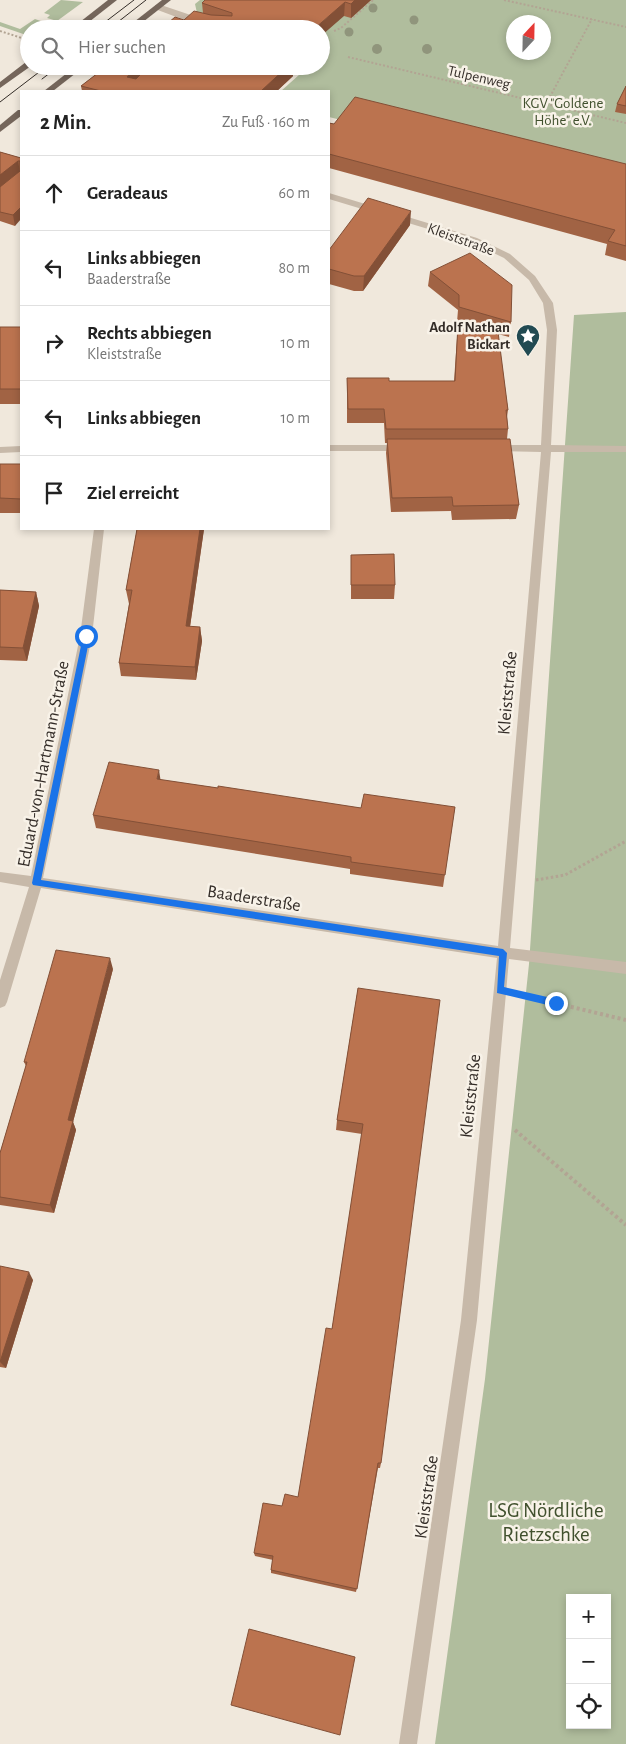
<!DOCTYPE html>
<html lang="de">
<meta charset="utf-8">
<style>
:root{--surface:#fff;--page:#f6f6f6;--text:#222;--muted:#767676;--line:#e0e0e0}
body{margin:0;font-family:"Alegreya Sans",sans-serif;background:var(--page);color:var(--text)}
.controls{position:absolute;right:15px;bottom:15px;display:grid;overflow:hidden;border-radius:0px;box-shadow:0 2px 8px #0003}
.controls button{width:45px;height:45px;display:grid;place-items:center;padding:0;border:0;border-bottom:1px solid var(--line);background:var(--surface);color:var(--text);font:25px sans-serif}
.compass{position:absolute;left:506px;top:15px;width:45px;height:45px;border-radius:50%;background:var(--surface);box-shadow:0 2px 8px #0003;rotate:22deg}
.stop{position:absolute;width:15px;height:15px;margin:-11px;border:4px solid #1a73e8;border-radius:50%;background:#fff}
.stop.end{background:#1a73e8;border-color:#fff;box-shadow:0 1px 5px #0008}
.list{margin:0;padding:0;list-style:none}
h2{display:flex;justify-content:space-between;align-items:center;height:65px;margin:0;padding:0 20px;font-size:21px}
h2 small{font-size:16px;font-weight:400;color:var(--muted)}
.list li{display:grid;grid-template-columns:32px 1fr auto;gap:15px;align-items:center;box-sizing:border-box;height:75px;padding:0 20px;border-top:1px solid var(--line)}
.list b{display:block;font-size:19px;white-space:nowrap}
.list p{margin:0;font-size:16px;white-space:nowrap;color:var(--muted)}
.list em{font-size:16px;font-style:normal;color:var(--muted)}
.icon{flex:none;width:28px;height:28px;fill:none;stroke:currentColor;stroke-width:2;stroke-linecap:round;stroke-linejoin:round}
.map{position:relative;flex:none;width:626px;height:1744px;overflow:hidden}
.search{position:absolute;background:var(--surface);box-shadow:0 2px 8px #0003;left:20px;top:20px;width:310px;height:55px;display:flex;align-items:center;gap:12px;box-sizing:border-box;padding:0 18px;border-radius:28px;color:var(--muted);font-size:19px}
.panel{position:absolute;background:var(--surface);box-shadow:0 2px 8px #0003;left:20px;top:90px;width:310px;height:440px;border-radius:0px}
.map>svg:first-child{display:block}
.green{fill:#b0bd9d;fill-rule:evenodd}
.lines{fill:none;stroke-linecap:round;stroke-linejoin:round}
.path-far2{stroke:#b2a493;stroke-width:2;stroke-dasharray:2 2;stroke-linecap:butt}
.path-far1{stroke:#b2a493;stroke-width:3;stroke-dasharray:2.5 2.5;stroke-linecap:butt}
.path{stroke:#b2a493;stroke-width:4;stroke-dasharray:3 3;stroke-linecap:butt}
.minor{fill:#c7b9a9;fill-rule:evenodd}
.major{fill:#75665b;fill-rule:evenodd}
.tram{stroke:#342d28;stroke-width:1}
.tree{fill:#90957c}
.wall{fill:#a16344}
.shaded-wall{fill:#835037}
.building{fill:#bb734f;stroke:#835037}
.route{fill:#1a73e8}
.labels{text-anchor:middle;stroke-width:5;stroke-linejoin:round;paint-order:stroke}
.far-street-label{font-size:15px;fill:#342d28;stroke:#f8f2e8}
.far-park-label{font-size:15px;fill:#41512e;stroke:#f8f2e8}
.far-poi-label{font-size:15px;font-weight:bold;fill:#342d28;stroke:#f8f2e8;text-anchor:end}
.street-label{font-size:18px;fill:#342d28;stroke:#f8f2e8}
.near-park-label{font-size:21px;fill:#41512e;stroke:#f8f2e8}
</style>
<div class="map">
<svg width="626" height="1744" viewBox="0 0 626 1744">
<rect width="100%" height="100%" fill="#f0e8dc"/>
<g class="green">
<polygon points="61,0 83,2 57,21 47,18 50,15 44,13"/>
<path d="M200 0H626V192L329 117V91H281L309 66H321V56L326 52 321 50V29L199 22 195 4ZM514 22H544V52H514Z"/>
<polygon points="35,19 52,25 47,29 29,29 29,36 0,26 0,22 20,29"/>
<path d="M626 312V1744H435L485 1379 529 964 574 315ZM570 1598H607V1725H570Z"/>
</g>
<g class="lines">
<g class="path-far2">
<polyline points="504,0 626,27"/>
<polyline points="0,31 28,40"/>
<polyline points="334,31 341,28 373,0"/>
<polyline points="348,57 626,123"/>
<polyline points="546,104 592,19"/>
</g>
<g class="path-far1">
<polyline points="536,880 565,875 626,841"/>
<polyline points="525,996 535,998"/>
</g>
<g class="path">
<polyline points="530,997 626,1020"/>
<polyline points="515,1130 626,1225"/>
</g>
<g class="minor">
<path d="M155 5H161L232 29C205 29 180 18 155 9Z"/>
<polygon points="321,48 330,52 326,54 321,53"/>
<polygon points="329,193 477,238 510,254 535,276 553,303 557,330 551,445 626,446 626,452 551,452 510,948 626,962 626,974 509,959 477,1320 417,1744 399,1744 461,1320 497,958 41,888 7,1002 5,1006 0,1008 0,980 29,887 0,882 0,872 31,876 80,636 94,529 104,529 92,636 43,878 498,946 541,452 494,451 489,448 494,445 541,445 547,330 543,303 529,280 504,258 471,242 329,199"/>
<polygon points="329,445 404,445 409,448 404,451 329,451"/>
<polygon points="21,446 21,452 0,453 0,447"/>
</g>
<g class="major">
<polygon points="108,0 117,0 80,29 71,29"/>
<polygon points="162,0 171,0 134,29 125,29"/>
<polygon points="26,62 29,62 29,66 31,66 0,88 0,82"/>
<polygon points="76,66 85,66 53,91 44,91"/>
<polygon points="18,110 21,110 21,116 0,132 0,125"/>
</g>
<g class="tram">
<polyline points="96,29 134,0"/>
<polyline points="109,29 146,0"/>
<polyline points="42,79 59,66"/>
<polyline points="0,102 47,66"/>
</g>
</g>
<g class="tree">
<circle cx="373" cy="8" r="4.5"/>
<circle cx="414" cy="20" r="4.5"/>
<circle cx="349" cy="32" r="4.5"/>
<circle cx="377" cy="49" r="5"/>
<circle cx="427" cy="49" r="5"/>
</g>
<g class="wall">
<polygon points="371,0 351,18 344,16 184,20 203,13 202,3"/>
<polygon points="107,66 293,66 293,76 277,91 82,91 81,86"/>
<polygon points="626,86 626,114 615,112 617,104"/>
<polygon points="329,123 334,124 626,164 626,261 605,255 607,244 329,168"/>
<polygon points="0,152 21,158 15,226 0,221"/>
<polygon points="410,225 363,291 354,291 329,284 329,250"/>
<polygon points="430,272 511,322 509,337 498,334 508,410 507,417 508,429 507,439 519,505 516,519 452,520 451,511 391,512 386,453 387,443 385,443 384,423 347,423 347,378 389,381 454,381 458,324 464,324 457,322 458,310 428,286"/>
<rect x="0" y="327" width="21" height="77"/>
<rect x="0" y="464" width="21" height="49"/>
<polygon points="137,529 204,529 190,627 200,627 202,641 196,680 121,676 119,663 129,604 126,590"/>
<polygon points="351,555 395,585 394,599 351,599"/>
<polygon points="0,590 36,592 39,606 27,661 0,660"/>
<polygon points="161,780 361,808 455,807 443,887 350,874 350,869 96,828 93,815"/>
<polygon points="113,969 73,1122 76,1130 54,1213 0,1205 0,1153 26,1066 24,1062"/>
<polygon points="358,988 381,1463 380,1468 378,1468 356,1592 271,1573 271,1570 273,1560 255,1556 254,1553 298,1497 332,1329 362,1134 336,1130 337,1120"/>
<polygon points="0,1266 33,1280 6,1368 0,1367"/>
</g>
<g class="shaded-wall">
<polygon points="355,0 371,0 351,18 351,4"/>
<polygon points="345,2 344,16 321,36 321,29 314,29"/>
<polygon points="137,66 144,66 145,74 128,91 127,77"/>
<polygon points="288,66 293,66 293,76 277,91 261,91"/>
<polygon points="18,161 20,172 0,188 0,175"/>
<polygon points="21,207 21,219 15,226 13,215"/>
<polygon points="411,211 410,225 363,291 364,276"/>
<polygon points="200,529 204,529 188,640 186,626"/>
<polygon points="36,592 39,606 27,661 23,648"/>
<polygon points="200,627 202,641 196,680 195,667"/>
<polygon points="159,770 161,783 157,779"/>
<polygon points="110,958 113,969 73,1122 76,1130 54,1213 50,1205 68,1120"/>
<polygon points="29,1272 33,1280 6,1368 0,1362"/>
</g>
<g class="building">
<polygon points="205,0 355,0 351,4 345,2 314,29 161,29 175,17 184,20 194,11 211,15 232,16 232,13 202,3"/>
<polygon points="107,66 137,66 127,77 136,79 149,66 288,66 261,91 101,91 81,86"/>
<polygon points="626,86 626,106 617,104"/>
<polygon points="355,97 626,164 626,246 608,241 615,230 329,154 329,123 334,124"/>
<polygon points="0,152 21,158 21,207 13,215 0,212 0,187 20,171 20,161 18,161 0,175"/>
<polygon points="368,198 411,211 364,276 354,276 329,269 329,250"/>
<polygon points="470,253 512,285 511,322 459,307 459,295 430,272"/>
<polygon points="458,324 497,324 508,410 506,410 508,429 386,429 384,409 348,409 347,378 389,378 389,381 455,381"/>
<rect x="0" y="327" width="21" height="62"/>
<polygon points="387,439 510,439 519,505 453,506 452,497 392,498"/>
<polygon points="0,464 21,464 21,499 0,498"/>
<polygon points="137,529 200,529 186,626 200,627 195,667 119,663 132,590 126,590"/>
<polygon points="394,554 395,585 351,585 351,555"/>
<polygon points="0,590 36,592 23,648 0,647"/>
<polygon points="109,762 159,770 157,779 218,788 218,786 361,808 364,794 455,807 445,875 351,862 351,857 93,815"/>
<polygon points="56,950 110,958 68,1120 73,1121 50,1205 0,1197 0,1153 27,1062 24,1062"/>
<polygon points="358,988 440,1000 381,1463 378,1463 357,1589 271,1570 273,1556 254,1553 263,1503 282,1506 285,1494 298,1497 326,1328 332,1329 363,1124 337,1120"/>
<polygon points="0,1266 29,1272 0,1362"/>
<polygon points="249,1629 355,1657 340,1735 231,1705"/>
</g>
<polygon class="route" points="86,633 90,636 41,880 503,949 507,953 504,987 556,999 559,1000 559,1006 556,1007 497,993 499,956 33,885 32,883 83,636"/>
<defs>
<g id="sight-pin" transform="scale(1.25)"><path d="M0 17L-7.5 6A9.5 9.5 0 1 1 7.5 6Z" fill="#214a52" stroke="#f8f2e8"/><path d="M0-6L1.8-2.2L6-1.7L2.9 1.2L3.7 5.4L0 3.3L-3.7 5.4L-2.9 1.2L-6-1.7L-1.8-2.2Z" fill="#fff"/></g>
</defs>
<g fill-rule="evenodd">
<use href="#sight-pin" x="528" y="336"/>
</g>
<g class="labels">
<g class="far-street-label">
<text transform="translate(479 77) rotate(13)" y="5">Tulpenweg</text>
<text transform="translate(461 239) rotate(20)" y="5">Kleiststraße</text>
</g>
<g class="far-park-label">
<text x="563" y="108">KGV "Goldene<tspan x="563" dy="17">Höhe" e.V.</tspan></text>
</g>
<g class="far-poi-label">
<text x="510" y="332">Adolf Nathan<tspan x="510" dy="17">Bickart</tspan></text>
</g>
<g class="street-label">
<text transform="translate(507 693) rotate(-85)" y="6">Kleiststraße</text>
<text transform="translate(43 764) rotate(-79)" y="6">Eduard-von-Hartmann-Straße</text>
<text transform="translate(254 898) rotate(9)" y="6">Baaderstraße</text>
<text transform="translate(470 1096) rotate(-84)" y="6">Kleiststraße</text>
<text transform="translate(426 1497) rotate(-82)" y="6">Kleiststraße</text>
</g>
<g class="near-park-label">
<text x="546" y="1517">LSG Nördliche<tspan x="546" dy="24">Rietzschke</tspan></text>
</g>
</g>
</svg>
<div class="controls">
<button>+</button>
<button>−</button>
<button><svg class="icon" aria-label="locate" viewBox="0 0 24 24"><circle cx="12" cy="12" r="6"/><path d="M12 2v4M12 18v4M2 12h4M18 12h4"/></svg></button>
</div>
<svg class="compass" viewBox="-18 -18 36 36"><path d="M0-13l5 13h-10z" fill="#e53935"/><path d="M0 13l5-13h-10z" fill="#767676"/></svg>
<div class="stop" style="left:86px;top:636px"></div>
<div class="stop end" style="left:556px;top:1003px"></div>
<div class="search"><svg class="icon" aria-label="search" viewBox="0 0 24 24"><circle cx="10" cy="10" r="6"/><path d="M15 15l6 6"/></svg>Hier suchen</div>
<section class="panel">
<h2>2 Min.<small>Zu Fuß · 160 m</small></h2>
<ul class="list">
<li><svg class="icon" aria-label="ahead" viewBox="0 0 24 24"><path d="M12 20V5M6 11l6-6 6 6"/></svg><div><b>Geradeaus</b></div><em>60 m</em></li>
<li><svg class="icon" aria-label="left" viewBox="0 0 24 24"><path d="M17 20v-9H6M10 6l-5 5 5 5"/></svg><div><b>Links abbiegen</b><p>Baaderstraße</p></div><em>80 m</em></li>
<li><svg class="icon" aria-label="right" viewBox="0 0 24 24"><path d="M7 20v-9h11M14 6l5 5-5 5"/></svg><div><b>Rechts abbiegen</b><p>Kleiststraße</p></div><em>10 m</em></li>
<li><svg class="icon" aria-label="left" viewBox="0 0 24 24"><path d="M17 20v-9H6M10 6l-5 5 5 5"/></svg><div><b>Links abbiegen</b></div><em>10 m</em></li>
<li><svg class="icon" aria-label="arrive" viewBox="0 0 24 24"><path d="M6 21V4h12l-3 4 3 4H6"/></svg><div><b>Ziel erreicht</b></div></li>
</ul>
</section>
</div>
